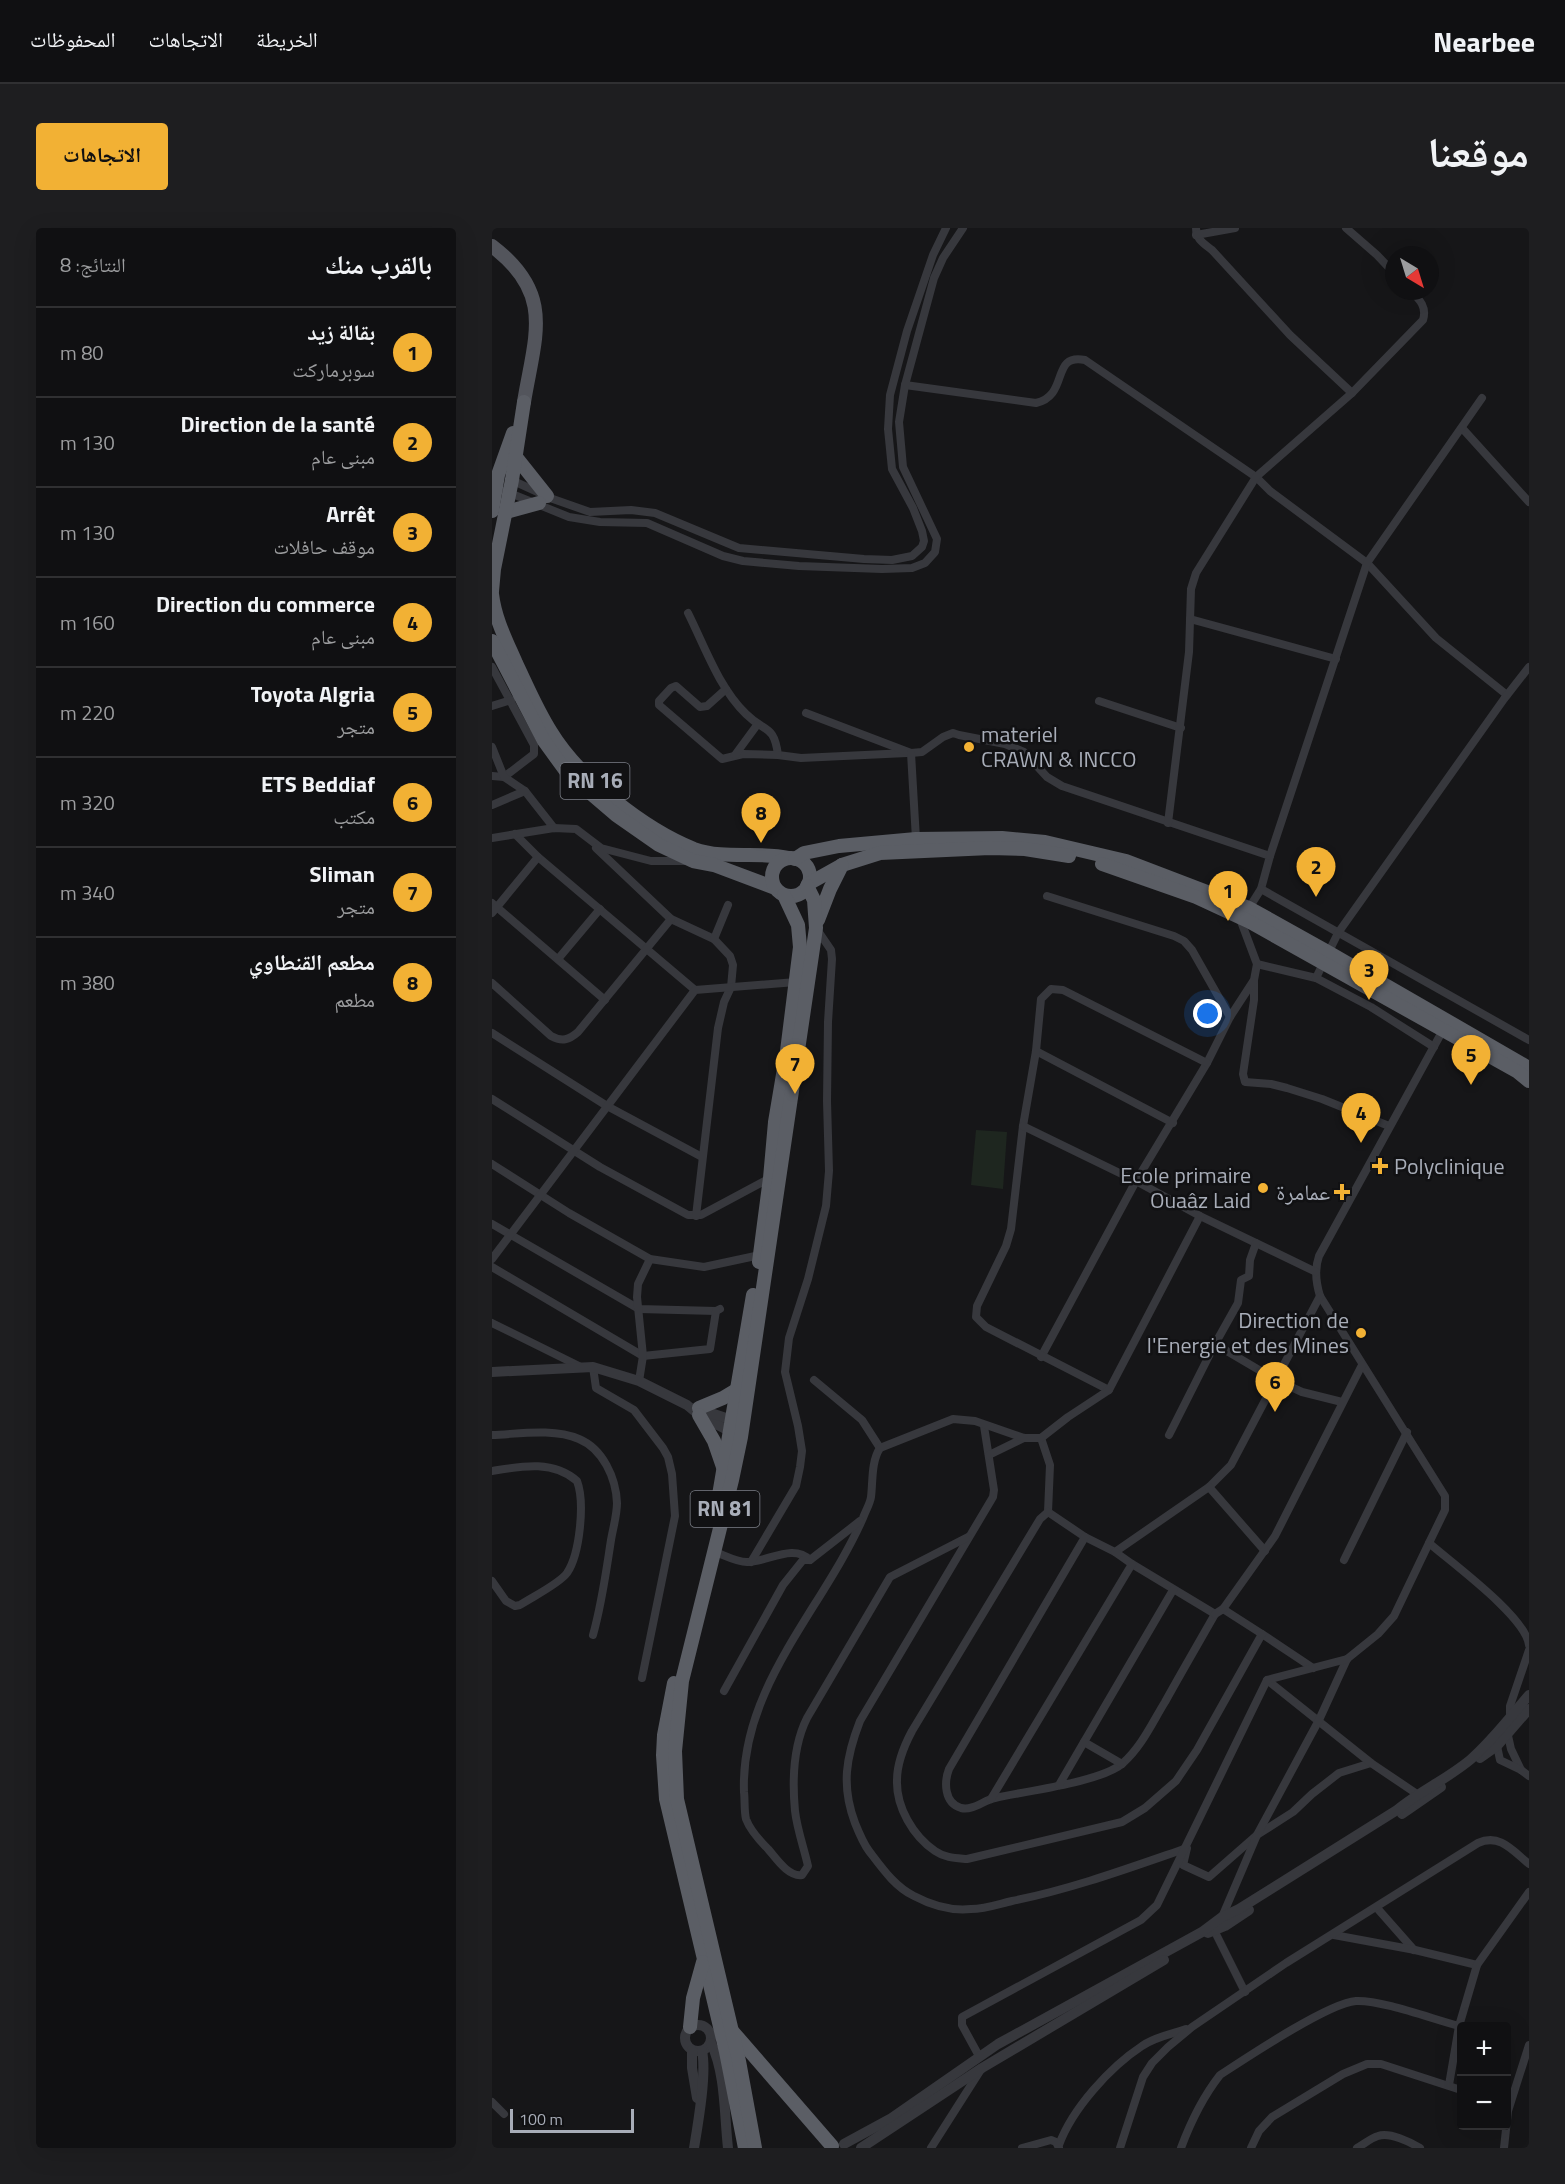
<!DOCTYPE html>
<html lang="ar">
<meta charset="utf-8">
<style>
:root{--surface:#101012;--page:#1e1e20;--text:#f1f3f6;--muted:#9c9d9f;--line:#303032;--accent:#f2b134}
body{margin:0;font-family:"Titillium Web","Noto Naskh Arabic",sans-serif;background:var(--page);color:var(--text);direction:rtl}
.controls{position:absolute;right:18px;bottom:18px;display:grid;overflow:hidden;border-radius:6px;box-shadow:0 6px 24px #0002}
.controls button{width:54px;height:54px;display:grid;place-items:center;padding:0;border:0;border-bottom:2px solid var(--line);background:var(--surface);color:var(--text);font:30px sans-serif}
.compass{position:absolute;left:893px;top:18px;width:54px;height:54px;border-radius:50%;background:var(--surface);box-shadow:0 6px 24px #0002;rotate:142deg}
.scale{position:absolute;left:18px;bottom:15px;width:124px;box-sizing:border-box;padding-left:6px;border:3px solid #a8adb8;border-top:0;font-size:16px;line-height:21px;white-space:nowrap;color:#a8adb8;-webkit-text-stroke:4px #111113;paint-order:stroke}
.you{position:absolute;left:716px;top:786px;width:21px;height:21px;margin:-15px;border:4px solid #fff;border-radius:50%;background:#1a73e8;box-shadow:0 0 0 9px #1a73e833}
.badge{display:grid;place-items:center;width:39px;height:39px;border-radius:50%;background:var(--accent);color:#111;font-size:20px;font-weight:700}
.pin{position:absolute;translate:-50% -50px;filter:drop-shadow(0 2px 3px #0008)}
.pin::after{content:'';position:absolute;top:32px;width:21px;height:18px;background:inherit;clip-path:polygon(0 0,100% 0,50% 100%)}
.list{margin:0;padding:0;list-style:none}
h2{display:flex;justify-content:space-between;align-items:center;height:78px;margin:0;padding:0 24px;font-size:26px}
h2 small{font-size:20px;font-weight:400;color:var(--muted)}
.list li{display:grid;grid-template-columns:39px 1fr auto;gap:18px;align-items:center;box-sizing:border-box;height:90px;padding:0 24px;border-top:2px solid var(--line)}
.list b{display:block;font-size:22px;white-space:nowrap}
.list p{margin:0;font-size:20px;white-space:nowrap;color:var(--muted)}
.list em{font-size:20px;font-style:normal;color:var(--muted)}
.map{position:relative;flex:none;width:1037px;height:1920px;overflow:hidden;direction:ltr;border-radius:6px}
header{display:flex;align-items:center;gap:36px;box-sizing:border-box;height:84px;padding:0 30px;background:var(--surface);border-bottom:2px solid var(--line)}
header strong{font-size:28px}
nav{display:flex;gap:33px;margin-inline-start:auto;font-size:21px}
.intro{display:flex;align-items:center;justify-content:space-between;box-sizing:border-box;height:144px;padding:0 36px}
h1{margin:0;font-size:42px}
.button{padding:15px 27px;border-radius:6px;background:var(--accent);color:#111;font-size:21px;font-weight:700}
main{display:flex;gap:36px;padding:0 36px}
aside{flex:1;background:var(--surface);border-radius:6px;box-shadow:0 6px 24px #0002}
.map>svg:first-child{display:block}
.green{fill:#1e261f}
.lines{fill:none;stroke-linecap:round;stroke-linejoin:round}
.minor{stroke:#37383d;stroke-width:8}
.tertiary{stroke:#37383d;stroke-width:10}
.primary{stroke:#53555c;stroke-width:14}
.trunk{stroke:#5b5e65;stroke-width:14}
.poi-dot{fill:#f2b134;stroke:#111113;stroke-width:2}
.labels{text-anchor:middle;stroke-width:5;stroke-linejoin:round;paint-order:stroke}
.shield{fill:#111113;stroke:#7b7e86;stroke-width:1.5}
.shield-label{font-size:21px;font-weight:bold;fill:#a8adb8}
.poi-label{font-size:22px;fill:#a8adb8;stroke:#111113;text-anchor:end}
</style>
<header>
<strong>Nearbee</strong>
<nav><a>الخريطة</a><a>الاتجاهات</a><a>المحفوظات</a></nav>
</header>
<div class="intro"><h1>موقعنا</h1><a class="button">الاتجاهات</a></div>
<main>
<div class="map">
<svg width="1037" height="1920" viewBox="0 0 1037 1920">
<rect width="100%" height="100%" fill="#161618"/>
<polygon class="green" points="484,902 515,904 511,961 479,957"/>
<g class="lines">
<g class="minor">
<path d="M704 0C704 11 711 15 720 22L798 107 860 165"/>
<polyline points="854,0 885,27 902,45"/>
<polyline points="704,7 743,0"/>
<path d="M413 157 544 175C578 167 558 125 593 132L764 249 778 263 875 335 944 410 1015 467"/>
<polyline points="970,200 1037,274"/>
<polyline points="17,251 61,271 98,284 139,282 163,285 247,320 372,331 400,332 420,328 430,319 432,313 430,303 421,280 400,241 396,201 398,167 415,103 441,27 454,0"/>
<polyline points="13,263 77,289 108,294 155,295 231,328 251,333 307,338 390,341 420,340 433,335 443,324 445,311 411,239 407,194 413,157 442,50 451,30 471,0"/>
<path d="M196 385C213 419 227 460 254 486 273 505 282 496 286 527L309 530 415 525"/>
<polyline points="698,391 844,431"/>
<polyline points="0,439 42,517 42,526 12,549 0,548"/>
<polyline points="234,461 215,478 208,479 184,458 179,460 167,473 167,477 230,531 251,526 286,527"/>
<polyline points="607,473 689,500"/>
<polyline points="0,478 19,472"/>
<polyline points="314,485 419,525 430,524 451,509 461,505 467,507 513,516 532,524 555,549 570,558 778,628 769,661 757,680"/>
<polyline points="0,519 12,549 33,563 62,600"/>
<polyline points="419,525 424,611"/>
<polyline points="243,527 265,497"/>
<polyline points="0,577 33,563"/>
<path d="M676 595 697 424 699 361 704 345 764 249 860 165 931 92C935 79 928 72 919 63"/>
<polyline points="23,606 46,629 203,762"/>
<polyline points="0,610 62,600 84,601 109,620 159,633 197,633"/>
<polyline points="104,620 179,691 222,711"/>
<polyline points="778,628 875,335 990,170"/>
<polyline points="769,661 1037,812"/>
<polyline points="555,668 682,708 692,713 700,722 738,789"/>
<polyline points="0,675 113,772"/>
<polyline points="0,685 46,629"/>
<polyline points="66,731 108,681"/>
<polyline points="765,736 824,750"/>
<polyline points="762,753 762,772 751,846 753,854 779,856 795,860 830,871 897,898"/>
<path d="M0 755 59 808C70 814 77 812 86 804L179 691"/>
<path d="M951 802 827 1028C822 1042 824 1055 828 1068L953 1268V1282L937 1315C960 1335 1034 1389 1037 1417"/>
<polyline points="0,805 115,878 210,929"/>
<polyline points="942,819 879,779 824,750 846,705 1012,471 1037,439"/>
<polyline points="544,823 681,895"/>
<polyline points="0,871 108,939 196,987 209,987 278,950"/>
<polyline points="0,936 77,985 158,1031 212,1039 268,1027"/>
<polyline points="204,988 226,800 232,774 239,759 241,737 238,728 222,711 236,677"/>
<polyline points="708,988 824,1044"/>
<polyline points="0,996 147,1081 224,1083 228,1081"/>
<polyline points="0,1031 203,762 304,754"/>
<polyline points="0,1039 151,1128 218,1121 224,1083"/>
<polyline points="0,1095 89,1139"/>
<polyline points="723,1116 784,1152 810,1164 850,1174"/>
<polyline points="549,1129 644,953 715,835 738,789 762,752 765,736 747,688"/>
<polyline points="101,1139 104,1160 142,1182 171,1220 176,1229 180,1246 183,1288 150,1450"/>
<polyline points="322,1152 370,1192 388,1220"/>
<polyline points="147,1153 151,1128 145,1069 146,1056 158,1031"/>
<polyline points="617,1162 494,1099 484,1089 485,1078 514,1018 519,1001 531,898 544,823 549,771 559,761 571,762 715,835"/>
<path d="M492 1198 502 1262 501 1269 368 1493C354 1529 349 1558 363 1595 367 1605 371 1615 377 1623 390 1640 403 1659 422 1668 439 1677 460 1683 479 1681 493 1681 507 1676 520 1673 580 1661 637 1640 695 1620L691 1637 717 1649 765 1607 801 1584 820 1566 847 1545 879 1535"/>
<path d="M0 1207C27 1206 61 1200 87 1211 111 1221 124 1250 125 1275 125 1287 121 1300 119 1312 114 1344 110 1375 101 1407"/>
<polyline points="677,1207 723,1116 746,1075 749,1052 757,1048 758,1032 764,1015"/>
<polyline points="549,1210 558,1237 556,1284 593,1309 623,1324 717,1259 739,1237 828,1068"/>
<polyline points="497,1227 532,1210"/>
<path d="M0 1243C30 1238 61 1232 85 1253 93 1274 88 1326 75 1345 67 1356 40 1369 28 1377L23 1378 14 1373 0 1353"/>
<polyline points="717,1259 773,1323"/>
<path d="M556 1284 548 1291 420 1503C412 1518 405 1534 405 1552 404 1579 421 1608 443 1623 453 1630 464 1630 475 1631L630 1594 653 1580 684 1553 705 1522 770 1406 821 1440"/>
<path d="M476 1309 398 1349 315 1490C301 1518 300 1551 303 1583 305 1601 312 1620 316 1638L310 1647C296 1649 284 1630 276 1621 267 1612 258 1602 254 1591 252 1583 253 1572 252 1564 248 1459 331 1381 371 1290 373 1284 378 1276 379 1269 381 1253 379 1234 388 1220L461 1191 483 1193 532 1210H549L576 1189 617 1162 708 988 644 953 531 898"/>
<path d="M593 1309 457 1541C452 1554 452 1575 469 1580 481 1583 492 1572 503 1570 534 1563 610 1554 631 1535 650 1518 660 1495 673 1474 689 1445 706 1416 723 1386L640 1336"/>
<path d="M223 1324C232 1327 244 1334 255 1334 276 1334 301 1315 318 1332"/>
<polyline points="852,1332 915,1204"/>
<polyline points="259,1334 304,1258 308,1239 310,1223 306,1198 293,1144 297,1110 316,1051 334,978 337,943 335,873 336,794 340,731 339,722 324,700"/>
<polyline points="731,1381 770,1406"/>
<polyline points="723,1386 731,1381 783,1308 870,1137"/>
<polyline points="775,1452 879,1535 925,1566"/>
<polyline points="232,1463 291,1357 311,1332 318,1332 368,1293"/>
<polyline points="1018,1490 1018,1478 1037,1422"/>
<polyline points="1015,1503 1019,1521 1029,1542"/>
<polyline points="1000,1515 1005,1518 1008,1532 1029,1542 1037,1548"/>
<polyline points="630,1536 592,1514 681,1362"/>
<polyline points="567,1557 592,1514"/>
<polyline points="499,1571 640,1336 623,1324"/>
<polyline points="885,1680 922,1722"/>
<polyline points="730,1689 765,1607 827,1492 855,1431 886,1406 902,1388 937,1315"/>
<polyline points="722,1702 753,1764"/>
<polyline points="842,1707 923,1722 985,1737"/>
<polyline points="487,1828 470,1797 470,1789 649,1692 665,1677 775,1452 855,1431"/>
<polyline points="957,1857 967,1798 985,1737 1037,1664"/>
<polyline points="0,1874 12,1886"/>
<path d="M567 1917C580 1881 618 1839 650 1818 662 1809 680 1806 694 1801"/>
<polyline points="439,1920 488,1843"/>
<polyline points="530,1920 559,1912 564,1914 567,1920"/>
<path d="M628 1920 651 1849 660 1835 676 1819 700 1799 794 1735 986 1615C1008 1605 1021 1623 1037 1636"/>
<path d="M689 1920C699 1893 710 1870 728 1847 754 1830 836 1775 864 1773 890 1772 940 1791 967 1798"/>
<polyline points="759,1920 767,1903 780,1889 851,1846 875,1836 889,1836 969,1862"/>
<path d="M865 1920C872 1916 879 1910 886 1908 898 1904 918 1914 928 1920"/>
<polyline points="1012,1920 1016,1883 1037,1817"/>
</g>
<g class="tertiary">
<polyline points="0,1144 101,1139 147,1153 195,1177 207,1187 243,1206"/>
<polyline points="204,1180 246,1194"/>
<polyline points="988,1530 1005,1518 1037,1481"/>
<polyline points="910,1586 949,1559"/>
<polyline points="716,1705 733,1698 757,1682"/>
<circle cx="206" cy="1810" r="13"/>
<path d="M219 1815C234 1847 232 1885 236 1920"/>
<polyline points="200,1822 200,1840 205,1870"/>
<path d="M352 1916 398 1891 506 1816 710 1704 730 1689 747 1681 905 1582C928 1563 955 1551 978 1532 1000 1513 1018 1489 1037 1467"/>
<path d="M202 1920C206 1896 215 1845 210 1823"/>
<polyline points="369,1920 490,1840 672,1732"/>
</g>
<path class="primary" d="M0 18C63 66 43 107 32 174"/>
<g class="trunk">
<polyline points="24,229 55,268"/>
<polyline points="0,283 6,247 21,205"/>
<polyline points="14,284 47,275"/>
<polyline points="0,363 2,341 20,252 32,174"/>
<path d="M0 366C3 391 14 412 24 435 35 458 45 482 59 504 87 550 152 601 202 621 233 632 266 623 297 630"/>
<polyline points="0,413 52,513 76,546 124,587 167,617 201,633 222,637 283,660"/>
<circle cx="299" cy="649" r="19"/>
<polyline points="303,631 312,625 347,618 424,611 510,610 553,614 634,633 757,680 836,724 1037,840"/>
<polyline points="610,636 704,669 758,694 1026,844 1037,853"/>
<polyline points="316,656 350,637 388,625 498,620 533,621 577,628"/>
<polyline points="326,692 338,661 350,637"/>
<polyline points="267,1034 278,950 283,894 295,823 308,719 306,697 292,667"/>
<polyline points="207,1180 231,1170 246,1161"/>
<polyline points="207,1187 222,1213 231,1239"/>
<polyline points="226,1273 261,1067"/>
<polyline points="182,1455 172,1507 171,1527 174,1571 234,1824 253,1920"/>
<polyline points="198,1799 201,1770 211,1734"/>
<polyline points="241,1804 340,1918"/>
<polyline points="263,1920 247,1833 185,1571 183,1523 190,1453 240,1252 249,1209 324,700 322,672 315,658"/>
</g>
</g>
<g class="poi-dot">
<circle cx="477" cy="519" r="6"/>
<path d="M885 929h6v6h6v6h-6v6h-6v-6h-6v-6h6z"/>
<circle cx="771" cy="960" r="6"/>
<path d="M847 955h6v6h6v6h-6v6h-6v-6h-6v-6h6z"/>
<circle cx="869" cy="1105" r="6"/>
</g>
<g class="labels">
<g class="shield">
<rect x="68.5" y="535" width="69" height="36" rx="4.5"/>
<rect x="198.5" y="1263" width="69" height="36" rx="4.5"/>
</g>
<g class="shield-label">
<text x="103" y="560">RN 16</text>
<text x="233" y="1288">RN 81</text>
</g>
<g class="poi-label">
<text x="489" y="514" text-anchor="start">materiel<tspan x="489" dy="25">CRAWN &amp; INCCO</tspan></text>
<text x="902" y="946" text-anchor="start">Polyclinique</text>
<text x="759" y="955">Ecole primaire<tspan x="759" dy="25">Ouaâz Laid</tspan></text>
<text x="838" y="972">عمامرة</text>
<text x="857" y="1100">Direction de<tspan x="857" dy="25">l'Energie et des Mines</tspan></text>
</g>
</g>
</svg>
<div class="controls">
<button>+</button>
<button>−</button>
</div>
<svg class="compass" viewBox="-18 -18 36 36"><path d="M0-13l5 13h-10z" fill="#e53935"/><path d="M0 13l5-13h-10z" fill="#9c9d9f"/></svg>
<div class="scale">100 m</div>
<div class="you"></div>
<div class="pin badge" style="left:736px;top:693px">1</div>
<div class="pin badge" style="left:824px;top:669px">2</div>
<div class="pin badge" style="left:877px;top:772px">3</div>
<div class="pin badge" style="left:869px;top:915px">4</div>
<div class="pin badge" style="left:979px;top:857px">5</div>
<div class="pin badge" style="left:783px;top:1184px">6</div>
<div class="pin badge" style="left:303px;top:866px">7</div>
<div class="pin badge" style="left:269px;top:615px">8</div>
</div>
<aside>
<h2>بالقرب منك<small>النتائج: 8</small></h2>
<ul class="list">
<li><span class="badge">1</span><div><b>بقالة زيد</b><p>سوبرماركت</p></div><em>80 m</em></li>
<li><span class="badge">2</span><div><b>Direction de la santé</b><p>مبنى عام</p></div><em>130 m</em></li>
<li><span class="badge">3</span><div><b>Arrêt</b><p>موقف حافلات</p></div><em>130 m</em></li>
<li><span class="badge">4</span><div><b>Direction du commerce</b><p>مبنى عام</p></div><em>160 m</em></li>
<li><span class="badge">5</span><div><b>Toyota Algria</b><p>متجر</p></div><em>220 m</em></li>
<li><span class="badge">6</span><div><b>ETS Beddiaf</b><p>مكتب</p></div><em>320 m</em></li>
<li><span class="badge">7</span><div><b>Sliman</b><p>متجر</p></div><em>340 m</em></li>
<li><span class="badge">8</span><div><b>مطعم القنطاوي</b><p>مطعم</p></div><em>380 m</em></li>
</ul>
</aside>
</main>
